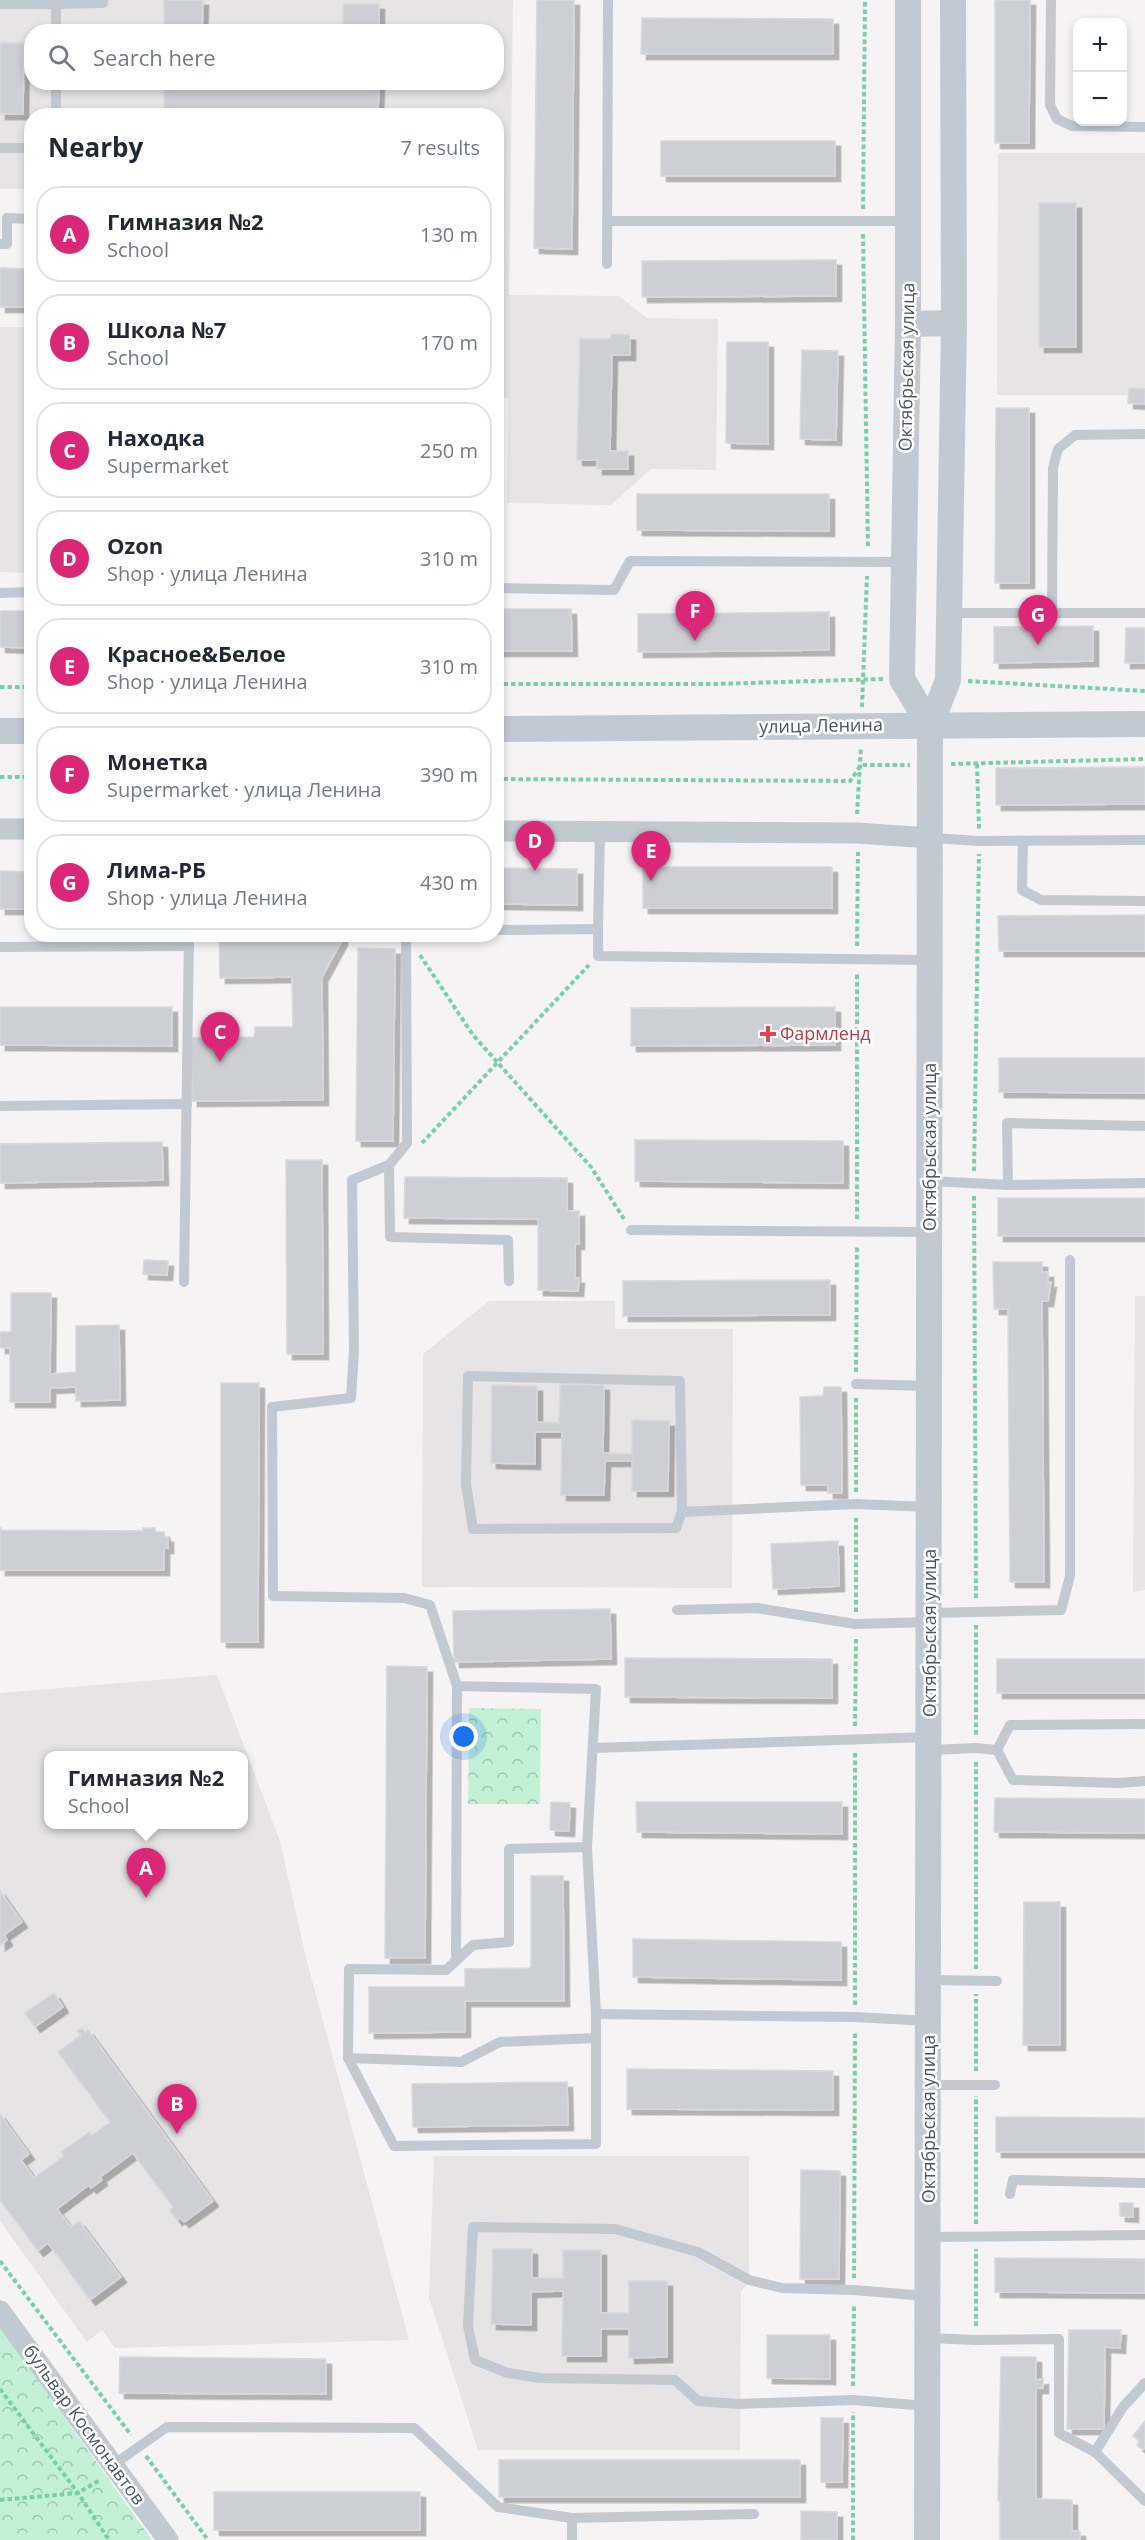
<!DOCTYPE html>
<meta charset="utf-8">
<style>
:root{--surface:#fff;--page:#f2f2f3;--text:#1f2937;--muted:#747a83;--line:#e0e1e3;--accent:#db2777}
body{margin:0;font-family:"Open Sans",sans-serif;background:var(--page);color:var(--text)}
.controls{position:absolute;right:18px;top:18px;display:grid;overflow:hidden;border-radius:12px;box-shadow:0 3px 9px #0003}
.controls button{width:54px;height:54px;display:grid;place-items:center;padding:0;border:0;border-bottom:2px solid var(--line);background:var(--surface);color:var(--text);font:30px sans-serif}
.you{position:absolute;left:464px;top:1737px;width:21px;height:21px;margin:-15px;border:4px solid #fff;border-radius:50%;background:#1a73e8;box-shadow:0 0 0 9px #1a73e833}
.badge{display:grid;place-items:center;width:39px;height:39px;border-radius:50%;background:var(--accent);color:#fff;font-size:20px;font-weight:700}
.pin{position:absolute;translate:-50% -50px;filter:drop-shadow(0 2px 3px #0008)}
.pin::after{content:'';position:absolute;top:32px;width:21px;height:18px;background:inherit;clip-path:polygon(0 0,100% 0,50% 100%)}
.popup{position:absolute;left:44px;top:1751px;width:204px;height:78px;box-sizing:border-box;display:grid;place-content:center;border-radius:12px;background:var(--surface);filter:drop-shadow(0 2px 4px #0005);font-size:20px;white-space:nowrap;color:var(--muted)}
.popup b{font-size:22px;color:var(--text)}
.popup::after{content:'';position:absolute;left:50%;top:100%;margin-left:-12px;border:12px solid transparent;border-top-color:var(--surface)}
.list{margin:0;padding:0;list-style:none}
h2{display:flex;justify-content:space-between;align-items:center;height:78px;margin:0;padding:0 24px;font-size:26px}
h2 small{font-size:20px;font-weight:400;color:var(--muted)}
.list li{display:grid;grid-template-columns:39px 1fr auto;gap:18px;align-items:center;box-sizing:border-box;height:96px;margin:0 12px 12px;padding:0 12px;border:2px solid var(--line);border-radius:24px}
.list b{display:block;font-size:22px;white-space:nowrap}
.list p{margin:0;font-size:20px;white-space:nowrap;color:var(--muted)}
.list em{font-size:20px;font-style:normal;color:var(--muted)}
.icon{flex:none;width:33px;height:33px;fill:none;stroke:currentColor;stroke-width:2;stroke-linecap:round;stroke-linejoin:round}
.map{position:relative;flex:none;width:1145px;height:2540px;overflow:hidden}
.search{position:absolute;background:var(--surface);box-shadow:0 3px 9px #0003;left:24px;top:24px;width:480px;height:66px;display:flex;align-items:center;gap:15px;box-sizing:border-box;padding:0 21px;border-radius:24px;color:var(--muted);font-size:22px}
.panel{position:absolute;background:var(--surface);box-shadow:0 3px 9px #0003;left:24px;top:108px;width:480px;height:834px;border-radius:24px}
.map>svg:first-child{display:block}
.education{fill:#e6e4e5;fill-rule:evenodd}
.forest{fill:url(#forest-crowns)}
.building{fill:#cdcfd5;stroke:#d7d9de;stroke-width:1.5;filter:url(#shadow)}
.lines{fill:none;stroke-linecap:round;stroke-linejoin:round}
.path{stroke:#7ad0a6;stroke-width:4;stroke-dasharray:4.5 3;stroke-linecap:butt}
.service{stroke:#c1cad2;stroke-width:10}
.minor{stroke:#c1cad2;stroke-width:21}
.tertiary{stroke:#c1cad2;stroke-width:26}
.health-dot{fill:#e0444e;stroke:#fff;stroke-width:2}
.labels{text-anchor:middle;stroke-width:5;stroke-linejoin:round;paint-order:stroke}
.street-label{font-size:18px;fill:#4a5661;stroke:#fff}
.health-label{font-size:18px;fill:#be3a42;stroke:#fff;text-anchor:start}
</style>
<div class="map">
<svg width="1145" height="2540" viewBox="0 0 1145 2540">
<defs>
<pattern id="forest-crowns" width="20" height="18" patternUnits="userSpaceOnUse" patternTransform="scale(1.5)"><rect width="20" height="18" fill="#c3f1d5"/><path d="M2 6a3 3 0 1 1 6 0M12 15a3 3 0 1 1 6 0" fill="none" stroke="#a0c6b0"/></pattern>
<filter id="shadow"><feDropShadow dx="5.5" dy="5.5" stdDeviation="0" flood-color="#0004"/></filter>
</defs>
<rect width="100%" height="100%" fill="#f5f3f3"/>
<g class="education">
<path d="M0 0H513L509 295 619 296 647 318 718 319 716 470 651 469 611 505 507 503 508 398 496 397V116H32L31 189H0ZM32 32H496V82H32Z"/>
<polygon points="998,153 1145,153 1145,395 997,395"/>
<polygon points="0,327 31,327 31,573 0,572"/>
<polygon points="1135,1296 1145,1296 1145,1590 1133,1592"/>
<polygon points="489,1301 615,1301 615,1329 733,1329 732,1588 422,1587 423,1354"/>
<path d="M217 1675 280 1841 305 1954 409 2340 115 2348 102 2330 87 2342 0 2221V1693ZM48 1756H243V1824H48Z"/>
<polygon points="434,2156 749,2156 749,2280 741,2292 740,2450 478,2450 429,2298"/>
</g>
<g class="forest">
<polygon points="469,1708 541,1709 540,1804 468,1804"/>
<polygon points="0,2327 152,2540 0,2540"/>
</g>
<g class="building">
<polygon points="164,0 203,0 202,32 164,32"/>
<polygon points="537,0 574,0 572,249 534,248"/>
<polygon points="995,0 1030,0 1029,143 995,143"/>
<rect x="343" y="4" width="36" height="28"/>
<polygon points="642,18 833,19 833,54 641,54"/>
<polygon points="0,43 24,43 23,114 0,114"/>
<polygon points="164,82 379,82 378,114 480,116 225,113 225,116 194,116 194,110 164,110"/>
<rect x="661" y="141" width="174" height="35"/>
<rect x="1039" y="203" width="37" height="144"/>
<polygon points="836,260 836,296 642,297 642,261"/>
<polygon points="0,268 29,269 28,307 0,307"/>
<polygon points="611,334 630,335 630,355 612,355 610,451 628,451 628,469 597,469 597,460 577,460 580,339 611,339"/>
<polygon points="727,342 768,342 768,444 726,443"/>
<polygon points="802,350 838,351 836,440 800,439"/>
<polygon points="1129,388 1145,389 1145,404 1128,403"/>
<polygon points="996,408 1029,408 1029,583 995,583"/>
<polygon points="637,494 829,494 829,531 637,530"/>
<polygon points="496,609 571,609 572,651 496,651"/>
<polygon points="0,611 32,611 32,648 0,647"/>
<polygon points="829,612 829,650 638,652 638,614"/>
<polygon points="1093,626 1093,661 994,663 994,627"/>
<polygon points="1126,628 1145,628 1145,663 1125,663"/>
<polygon points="1145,767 1145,804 996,805 996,768"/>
<rect x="643" y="867" width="189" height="41"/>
<polygon points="496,868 577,869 577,905 496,904"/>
<polygon points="0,871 32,872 32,909 0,909"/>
<polygon points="1145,915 1145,951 999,951 998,916"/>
<polygon points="219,934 342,934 342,940 322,977 323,1100 192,1101 191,1038 254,1037 255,1027 293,1027 292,977 220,978"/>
<polygon points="358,948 395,949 393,1141 356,1141"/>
<polygon points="0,1007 172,1007 172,1046 0,1045"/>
<polygon points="835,1007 835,1045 631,1046 631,1008"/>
<polygon points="999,1058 1145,1058 1145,1093 999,1092"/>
<polygon points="635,1140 843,1141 843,1183 635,1181"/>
<polygon points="162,1142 163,1180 0,1183 0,1144"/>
<polygon points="286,1160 322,1160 323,1354 287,1354"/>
<polygon points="405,1177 567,1178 567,1211 579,1211 579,1244 575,1244 575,1278 579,1278 578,1291 538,1290 538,1219 404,1218"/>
<rect x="998" y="1198" width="147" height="38"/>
<polygon points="144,1260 168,1261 167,1275 143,1274"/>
<polygon points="993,1262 1042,1262 1042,1272 1048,1272 1048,1283 1051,1282 1048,1301 1042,1301 1044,1582 1010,1582 1008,1309 994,1309"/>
<polygon points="830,1280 830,1315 623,1316 623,1281"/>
<polygon points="11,1293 51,1293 50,1374 76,1372 76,1326 119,1325 120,1400 76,1401 76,1387 50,1388 50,1402 10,1402 10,1348 0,1348 0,1332 11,1332"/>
<polygon points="221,1383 259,1383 258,1642 221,1642"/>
<polygon points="560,1384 604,1385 603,1453 632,1454 632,1420 669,1421 668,1491 632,1491 632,1461 605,1461 604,1495 561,1495 562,1432 535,1432 535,1464 491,1463 492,1385 537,1386 537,1422 559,1423"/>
<polygon points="824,1387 841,1387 842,1493 828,1493 828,1485 801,1485 800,1397 823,1396"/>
<polygon points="0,1527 1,1530 143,1531 143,1528 155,1528 155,1532 164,1532 165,1537 168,1537 168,1548 164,1548 164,1570 0,1570"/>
<polygon points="838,1541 839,1586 773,1589 771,1544"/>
<polygon points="610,1609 611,1659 454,1662 453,1611"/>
<polygon points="625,1658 832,1659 832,1698 625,1697"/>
<rect x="997" y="1659" width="148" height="34"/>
<polygon points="387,1666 427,1667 425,1958 385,1958"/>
<polygon points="995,1798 1145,1799 1145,1833 994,1832"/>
<polygon points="551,1802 570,1803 569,1831 550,1830"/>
<polygon points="636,1802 842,1802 842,1834 637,1832"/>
<polygon points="531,1876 563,1876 564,2001 465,2001 465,2032 369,2033 369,1987 465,1987 465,1969 531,1968"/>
<polygon points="0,1891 22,1922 4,1935 7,1940 0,1945"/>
<polygon points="1024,1902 1060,1902 1060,2045 1023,2045"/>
<polygon points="633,1939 841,1942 841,1980 633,1977"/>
<polygon points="54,1993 63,2007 35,2027 25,2013"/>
<polygon points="82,2028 85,2032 88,2030 213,2201 184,2222 180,2218 177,2220 170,2210 173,2207 133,2153 100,2177 102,2180 91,2188 89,2185 57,2209 71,2227 79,2221 121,2277 90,2300 48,2243 38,2251 0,2200 0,2114 29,2154 21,2160 34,2178 64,2156 61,2152 89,2132 91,2136 110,2122 58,2052 81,2035 78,2031"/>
<polygon points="627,2069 833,2071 833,2110 627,2109"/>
<polygon points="567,2082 568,2125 413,2127 412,2084"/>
<polygon points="996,2117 1145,2118 1145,2152 996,2152"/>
<polygon points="801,2170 840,2171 839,2279 800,2279"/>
<polygon points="1120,2203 1133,2203 1133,2217 1120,2216"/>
<polygon points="493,2249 532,2249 532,2278 563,2278 563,2250 601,2250 601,2313 629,2313 629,2281 667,2281 667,2357 629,2358 629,2329 601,2329 601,2356 562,2356 563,2291 531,2292 531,2325 491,2324"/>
<polygon points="995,2258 1145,2259 1145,2293 995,2292"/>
<polygon points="1069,2330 1121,2330 1120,2348 1105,2347 1104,2429 1067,2429"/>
<polygon points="767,2335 830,2335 830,2379 767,2378"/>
<polygon points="120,2357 326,2359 326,2394 119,2393"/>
<polygon points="1001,2357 1036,2357 1036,2380 1043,2379 1043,2388 1036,2388 1036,2499 1072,2500 1072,2531 1080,2531 1080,2540 1000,2540 1000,2501 998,2501"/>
<polygon points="821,2418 843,2418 842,2482 821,2482"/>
<polygon points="1145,2421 1145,2447 1143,2450 1137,2445 1140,2442 1133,2436"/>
<rect x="499" y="2460" width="301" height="37"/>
<rect x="214" y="2492" width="206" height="38"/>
<polygon points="801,2511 837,2512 837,2540 801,2540"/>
</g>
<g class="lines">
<g class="path">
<polyline points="863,209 865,0"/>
<polyline points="863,234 868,548"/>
<polyline points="968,681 1145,691"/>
<polyline points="496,684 715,684 883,679"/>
<polyline points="0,687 32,687"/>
<polyline points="862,707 867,576"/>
<polyline points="951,764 1145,759"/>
<polyline points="977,764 979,829"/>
<polyline points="0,777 32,777"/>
<polyline points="496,779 850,781 861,765 910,765"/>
<polyline points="857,814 861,747"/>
<polyline points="857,946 858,852"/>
<polyline points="420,955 473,1035 591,1167 624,1219"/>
<polyline points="422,1143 589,965"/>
<polyline points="974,1171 979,854"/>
<polyline points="974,1196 976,1600"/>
<polyline points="857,1219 857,972"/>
<polyline points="856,1372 857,1245"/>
<polyline points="856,1492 856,1398"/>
<polyline points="856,1612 856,1518"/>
<polyline points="976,1625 976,1735"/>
<polyline points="855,1726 856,1638"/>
<polyline points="976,1969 976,1760"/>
<polyline points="855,2005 855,1752"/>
<polyline points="976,2071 976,1994"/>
<polyline points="976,2224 976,2096"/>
<polyline points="0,2261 131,2435"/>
<polyline points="854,2278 855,2031"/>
<polyline points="976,2326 976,2249"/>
<polyline points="853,2386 854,2304"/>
<polyline points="0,2389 78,2493 109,2540"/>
<polyline points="146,2456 208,2540"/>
<polyline points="0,2500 78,2493 100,2480"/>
<polyline points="853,2540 853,2412"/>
</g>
<g class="service">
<polyline points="1051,0 1050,105 1057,119 1072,126 1145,127"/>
<polyline points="0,4 56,4 56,32"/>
<polyline points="56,4 103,3 103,0"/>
<polyline points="56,116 56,82"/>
<polyline points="0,148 32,148"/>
<polyline points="607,221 908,221"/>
<polyline points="0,244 7,244 7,218 32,219"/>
<polyline points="607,264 608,0"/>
<polyline points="496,588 614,590 630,561 904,562"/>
<polyline points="0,593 32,592"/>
<polyline points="1052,612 1053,468 1058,449 1075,435 1145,434"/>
<polyline points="948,613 1145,613"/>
<polyline points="931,838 980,841 1145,840"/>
<polyline points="1023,841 1022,890 1041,900 1145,901"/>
<polyline points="598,929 600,832"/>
<polyline points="496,930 598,929 598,956 930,960"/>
<polyline points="406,934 407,1143 389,1165 352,1180 354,1351 351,1398 272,1407 273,1596 404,1598 430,1605 457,1686 596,1689 587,1847 596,2014 596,2144 394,2146 348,2058 349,1969 446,1970 473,1945 509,1942 509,1849 587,1847"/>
<polyline points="0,947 189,946"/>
<polyline points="0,1106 187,1104"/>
<polyline points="389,1165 390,1237 508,1240 509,1281"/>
<polyline points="930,1181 1008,1185 1145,1183"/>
<polyline points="1008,1185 1007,1123 1145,1126"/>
<polyline points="631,1230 929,1232"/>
<polyline points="184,1282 189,934"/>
<polygon points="468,1376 680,1381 682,1512 676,1528 473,1529 466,1484"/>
<polyline points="856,1384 928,1386"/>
<polyline points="682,1512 856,1504 928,1507"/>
<polyline points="677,1610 757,1608 855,1624 930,1622"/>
<polyline points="930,1613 1061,1610 1070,1576 1070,1260"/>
<polyline points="594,1748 929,1737"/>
<polyline points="930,1750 976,1748 997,1750 1010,1725 1145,1724"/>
<polyline points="997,1750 1013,1780 1118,1783 1145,1781"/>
<polyline points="456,1959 457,1686"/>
<polyline points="929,1980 997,1981"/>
<polyline points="596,2014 855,2017 929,2021"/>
<polyline points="348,2058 461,2062 500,2042 596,2038"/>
<polyline points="929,2085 995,2085"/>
<polyline points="1010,2194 1013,2180 1145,2183"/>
<polyline points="929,2237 1145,2235"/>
<polyline points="927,2296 854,2290 782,2288 749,2280 698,2252 615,2229 473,2227 468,2326 475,2360 508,2373 540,2378 675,2380 698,2401 738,2404 853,2400 928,2406"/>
<polyline points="928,2338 976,2340 1059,2339 1059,2433 1095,2452 1145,2501"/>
<polyline points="1095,2452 1123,2407 1145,2383"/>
<polyline points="113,2465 167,2427 414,2428 498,2507 572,2518"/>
<polyline points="572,2540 572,2518 754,2514"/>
</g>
<g class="minor">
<polyline points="0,829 32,829"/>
<polyline points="496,831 856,833 931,838"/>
<polyline points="0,2311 168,2540"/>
</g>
<g class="tertiary">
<polyline points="908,0 908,324 902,679 930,726"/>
<polyline points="908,324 954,323"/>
<polyline points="496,729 1145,724"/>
<polyline points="0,731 32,731"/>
<polyline points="927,2540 930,726 948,680 954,323 953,0"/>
</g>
</g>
<path class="health-dot" d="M765 1025h6v6h6v6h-6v6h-6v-6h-6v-6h6z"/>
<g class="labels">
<g class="street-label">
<text transform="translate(907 367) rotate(-89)" y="6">Октябрьская улица</text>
<text transform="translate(821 726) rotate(-1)" y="6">улица Ленина</text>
<text transform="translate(930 1147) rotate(-90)" y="6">Октябрьская улица</text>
<text transform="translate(930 1633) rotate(-90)" y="6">Октябрьская улица</text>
<text transform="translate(929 2119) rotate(-90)" y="6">Октябрьская улица</text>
<text transform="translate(84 2425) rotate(54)" y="6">бульвар Космонавтов</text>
</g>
<g class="health-label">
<text x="780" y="1040">Фармленд</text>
</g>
</g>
</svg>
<div class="controls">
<button>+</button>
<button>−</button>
</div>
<div class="you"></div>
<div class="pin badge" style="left:146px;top:1898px">A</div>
<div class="popup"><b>Гимназия №2</b>School</div>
<div class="pin badge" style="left:177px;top:2134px">B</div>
<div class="pin badge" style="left:220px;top:1062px">C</div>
<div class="pin badge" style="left:535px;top:871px">D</div>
<div class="pin badge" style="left:651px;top:881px">E</div>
<div class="pin badge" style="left:695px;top:641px">F</div>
<div class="pin badge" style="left:1038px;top:645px">G</div>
<div class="search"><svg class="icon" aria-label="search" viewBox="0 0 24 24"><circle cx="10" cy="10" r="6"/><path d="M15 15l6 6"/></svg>Search here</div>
<section class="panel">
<h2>Nearby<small>7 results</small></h2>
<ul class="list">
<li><span class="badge">A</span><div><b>Гимназия №2</b><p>School</p></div><em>130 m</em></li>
<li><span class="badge">B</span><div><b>Школа №7</b><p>School</p></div><em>170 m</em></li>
<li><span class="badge">C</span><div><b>Находка</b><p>Supermarket</p></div><em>250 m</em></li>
<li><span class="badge">D</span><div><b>Ozon</b><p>Shop · улица Ленина</p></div><em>310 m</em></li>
<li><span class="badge">E</span><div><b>Красное&amp;Белое</b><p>Shop · улица Ленина</p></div><em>310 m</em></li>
<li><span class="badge">F</span><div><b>Монетка</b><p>Supermarket · улица Ленина</p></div><em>390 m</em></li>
<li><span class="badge">G</span><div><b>Лима-РБ</b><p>Shop · улица Ленина</p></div><em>430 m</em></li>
</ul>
</section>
</div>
